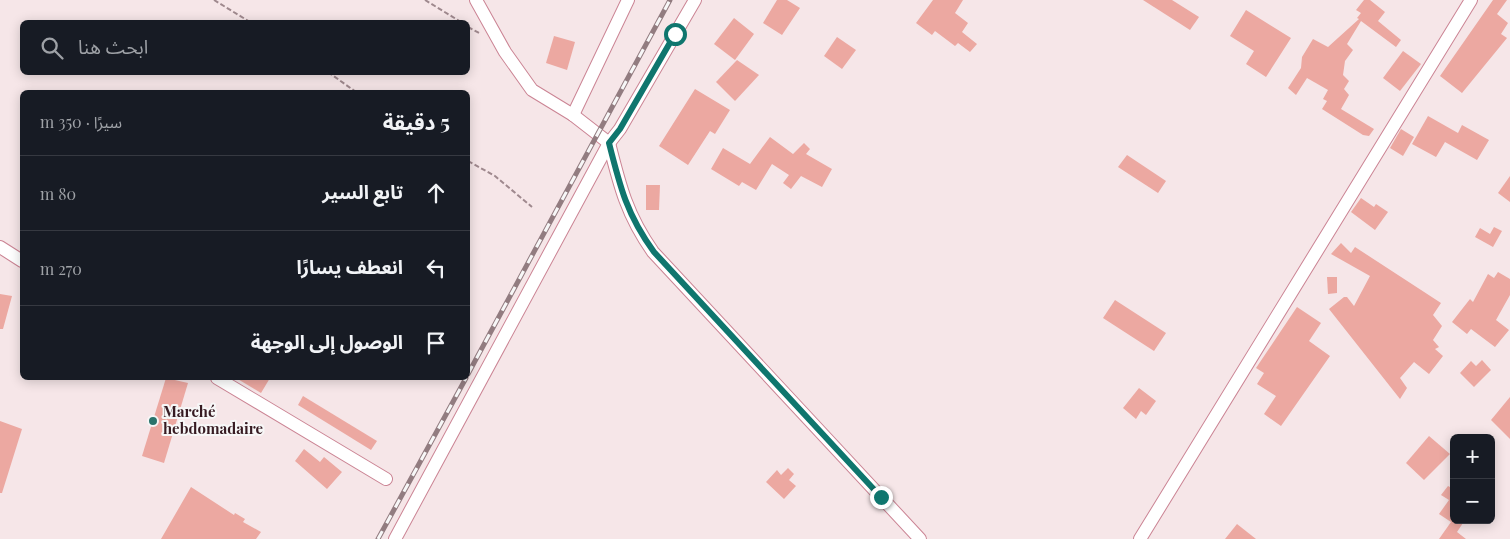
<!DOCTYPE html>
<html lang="ar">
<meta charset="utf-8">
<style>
:root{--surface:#171b24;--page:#20242c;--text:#f1f3f6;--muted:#9ea1a6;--line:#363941}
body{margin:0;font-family:"Playfair Display","Noto Sans Arabic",serif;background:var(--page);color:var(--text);direction:rtl}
.controls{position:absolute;right:15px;bottom:15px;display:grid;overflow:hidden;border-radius:8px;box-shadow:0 2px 12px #0003}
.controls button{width:45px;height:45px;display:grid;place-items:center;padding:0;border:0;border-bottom:1px solid var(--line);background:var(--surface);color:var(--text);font:25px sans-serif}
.stop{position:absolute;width:15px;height:15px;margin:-11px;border:4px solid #0f766e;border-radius:50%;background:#fff}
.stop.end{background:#0f766e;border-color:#fff;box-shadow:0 1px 5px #0008}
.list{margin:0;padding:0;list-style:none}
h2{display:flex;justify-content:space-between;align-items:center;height:65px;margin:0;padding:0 20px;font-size:21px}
h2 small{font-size:16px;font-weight:400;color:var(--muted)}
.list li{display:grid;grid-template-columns:32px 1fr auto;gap:15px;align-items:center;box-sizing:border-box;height:75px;padding:0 20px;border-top:1px solid var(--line)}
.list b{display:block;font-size:19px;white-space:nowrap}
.list em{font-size:16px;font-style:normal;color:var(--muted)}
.icon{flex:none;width:28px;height:28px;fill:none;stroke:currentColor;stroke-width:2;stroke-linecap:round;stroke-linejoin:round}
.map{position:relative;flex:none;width:1510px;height:539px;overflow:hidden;direction:ltr}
.search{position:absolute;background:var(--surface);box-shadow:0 2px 12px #0003;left:20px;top:20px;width:450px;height:55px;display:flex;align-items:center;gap:12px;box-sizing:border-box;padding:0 18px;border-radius:8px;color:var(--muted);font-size:19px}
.panel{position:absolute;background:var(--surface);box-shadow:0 2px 12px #0003;left:20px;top:90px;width:450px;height:290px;border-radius:8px;direction:rtl}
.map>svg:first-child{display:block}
.building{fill:#eca8a1}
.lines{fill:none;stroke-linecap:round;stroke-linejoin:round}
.minor-casing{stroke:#cb8494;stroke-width:14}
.path{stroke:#9f898e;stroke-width:2;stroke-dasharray:5 2.5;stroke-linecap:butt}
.minor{stroke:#fff;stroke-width:12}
.rail-casing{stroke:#927c80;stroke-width:5}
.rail{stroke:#f7f7f7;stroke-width:3;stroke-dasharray:9;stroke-linecap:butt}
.route{stroke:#0f766e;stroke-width:6}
.poi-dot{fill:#2b736b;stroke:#f7f7f7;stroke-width:2}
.labels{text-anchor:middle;stroke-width:4;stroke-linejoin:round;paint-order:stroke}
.poi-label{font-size:15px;font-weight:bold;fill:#371b22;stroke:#f7f7f7;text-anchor:start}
</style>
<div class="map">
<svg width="1510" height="539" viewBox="0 0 1510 539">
<rect width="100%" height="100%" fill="#f6e6e8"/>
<g class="building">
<polygon points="777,0 787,0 800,8 782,35 763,23"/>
<polygon points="933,0 963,0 955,13 968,23 962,32 977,44 970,52 958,43 955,46 935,31 932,35 916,23"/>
<polygon points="1143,0 1172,0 1199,17 1190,30"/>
<polygon points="1364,0 1370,0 1385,12 1378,21 1401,40 1396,47 1361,21 1347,44 1353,50 1345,61 1343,75 1349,81 1344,89 1349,95 1341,109 1374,129 1369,136 1363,135 1322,109 1327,101 1323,99 1328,90 1307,78 1296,95 1288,88 1301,68 1302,57 1313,39 1328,47 1359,19 1357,18 1361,13 1356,10"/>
<polygon points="1493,0 1507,0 1497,14 1508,23 1501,34 1507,38 1462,93 1440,76"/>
<polygon points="1246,10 1291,38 1266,77 1246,64 1254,51 1230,36"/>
<polygon points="734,18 754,34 735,60 714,44"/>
<polygon points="554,36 575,42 567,70 546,63"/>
<polygon points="837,37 856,50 842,69 824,56"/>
<polygon points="1403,51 1421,64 1400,91 1383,78"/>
<polygon points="737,60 759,75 735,101 716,82"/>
<polygon points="695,89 730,110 715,134 710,131 688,165 659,146"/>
<polygon points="1428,116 1458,133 1462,125 1489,140 1477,160 1445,142 1436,157 1412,144"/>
<polygon points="1401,129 1414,137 1403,156 1390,148"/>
<polygon points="770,137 793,154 804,143 810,149 806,154 832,169 822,187 801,176 791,189 783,183 789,175 772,164 756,190 742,182 739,186 711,169 723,148 750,164"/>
<polygon points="1127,155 1166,181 1158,193 1118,167"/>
<polygon points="1510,176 1510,202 1498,193"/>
<polygon points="646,185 660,185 659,210 646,210"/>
<polygon points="1361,198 1374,207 1376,204 1388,212 1375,230 1351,212"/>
<polygon points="1494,227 1502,231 1493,247 1475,237 1480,228 1490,234"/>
<polygon points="1341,243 1351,253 1355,247 1441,303 1433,315 1442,326 1433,340 1439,347 1435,349 1443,356 1429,374 1414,362 1400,378 1407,388 1400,399 1329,309 1344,297 1347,297 1354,306 1370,276 1331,254"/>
<polygon points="1498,272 1510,279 1510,295 1496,320 1509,330 1495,347 1471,329 1467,334 1452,322 1470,299 1473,302 1488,274 1494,278"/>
<polygon points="1327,277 1337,277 1337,293 1328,294"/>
<polygon points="0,294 12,296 3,329 0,329"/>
<polygon points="1115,300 1166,333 1154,351 1103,318"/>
<polygon points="1297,307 1321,323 1309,341 1330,356 1281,426 1264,414 1276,396 1257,384 1264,373 1256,368"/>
<polygon points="1482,360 1491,370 1474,387 1460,373 1471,361 1476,366"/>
<polygon points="166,378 188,383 164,463 142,456"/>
<polygon points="236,378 270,378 261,393"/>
<polygon points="1139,388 1156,401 1146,415 1141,411 1136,419 1123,408"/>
<polygon points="303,396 377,441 371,450 298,405"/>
<polygon points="1510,397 1510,439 1491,420"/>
<polygon points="0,421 22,429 2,493 0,493"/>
<polygon points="1429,436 1450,454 1424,480 1406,463"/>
<polygon points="304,449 320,462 324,457 342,472 327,489 295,461"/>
<polygon points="788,468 794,474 789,480 796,486 784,499 766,482 777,470 781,475"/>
<polygon points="1448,486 1454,489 1454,520 1465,520 1457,532 1466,539 1439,539 1451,522 1439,514 1449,500 1441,495"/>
<polygon points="191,487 234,515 235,513 245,519 243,522 261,532 256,539 161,539"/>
<polygon points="1237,524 1256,539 1225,539"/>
</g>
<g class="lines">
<g class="minor-casing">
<g id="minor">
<polyline points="476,0 505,52 532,90 573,115 609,143 620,129 695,0"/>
<polyline points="573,115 628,0"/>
<path d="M609 143C620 187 627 215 653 252L920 539"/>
<polyline points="0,247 22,261"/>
<polyline points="217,378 386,479"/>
<polyline points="395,539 609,143"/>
<polyline points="1140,539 1471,0"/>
</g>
</g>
<g class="path">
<polyline points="214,0 250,22"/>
<polyline points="425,0 461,22"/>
<polyline points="468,27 481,34"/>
<polyline points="328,72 356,92"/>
<polyline points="468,161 495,176 532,207"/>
</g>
<use href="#minor" class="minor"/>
<g class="rail-casing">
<g id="rail">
<polyline points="468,374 670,0"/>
<polyline points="378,539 466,378"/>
</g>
</g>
<use href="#rail" class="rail"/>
</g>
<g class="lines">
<path class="route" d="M675 34 620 129 609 143C620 187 627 215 654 252L881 497"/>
</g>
<circle class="poi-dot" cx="153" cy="421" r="5"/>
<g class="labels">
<g class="poi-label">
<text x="163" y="417">Marché<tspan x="163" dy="17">hebdomadaire</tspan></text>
</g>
</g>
</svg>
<div class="controls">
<button>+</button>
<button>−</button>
</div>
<div class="stop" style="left:675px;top:34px"></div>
<div class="stop end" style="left:881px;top:497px"></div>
<div class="search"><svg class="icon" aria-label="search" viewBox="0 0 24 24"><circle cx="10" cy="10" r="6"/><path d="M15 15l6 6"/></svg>ابحث هنا</div>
<section class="panel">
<h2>5 دقيقة<small>سيرًا · 350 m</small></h2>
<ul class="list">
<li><svg class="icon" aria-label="ahead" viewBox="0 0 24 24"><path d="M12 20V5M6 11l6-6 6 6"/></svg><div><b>تابع السير</b></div><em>80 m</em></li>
<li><svg class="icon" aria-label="left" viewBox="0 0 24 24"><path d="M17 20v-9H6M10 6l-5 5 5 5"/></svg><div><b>انعطف يسارًا</b></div><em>270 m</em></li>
<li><svg class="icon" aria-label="arrive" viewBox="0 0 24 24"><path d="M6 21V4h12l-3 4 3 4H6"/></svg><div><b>الوصول إلى الوجهة</b></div></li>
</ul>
</section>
</div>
